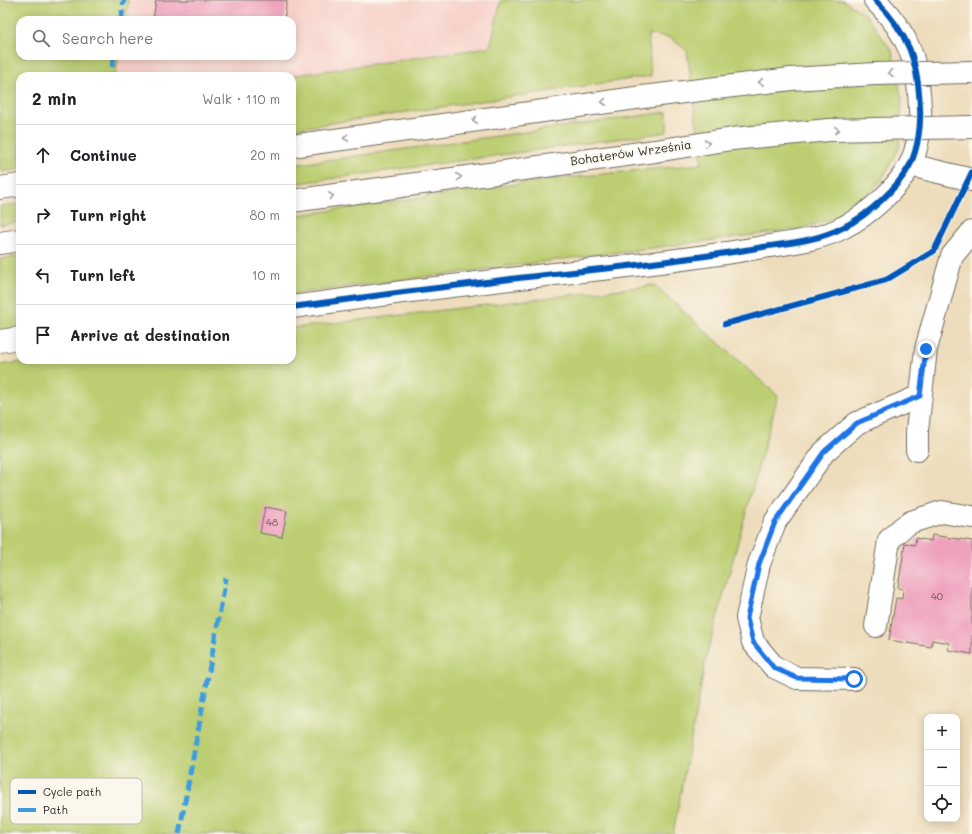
<!DOCTYPE html>
<meta charset="utf-8">
<style>
:root{--surface:#fff;--page:#f2f2f2;--text:#202124;--muted:#757577;--line:#e0e0e0}
body{margin:0;font-family:Mali,sans-serif;background:var(--page);color:var(--text)}
.controls{position:absolute;right:12px;bottom:12px;display:grid;overflow:hidden;border-radius:8px;box-shadow:0 2px 10px #0003}
.controls button{width:36px;height:36px;display:grid;place-items:center;padding:0;border:0;border-bottom:1px solid var(--line);background:var(--surface);color:var(--text);font:20px sans-serif}
.stop{position:absolute;width:12px;height:12px;margin:-9px;border:3px solid #1a73e8;border-radius:50%;background:#fff}
.stop.end{background:#1a73e8;border-color:#fff;box-shadow:0 1px 4px #0008}
.list{margin:0;padding:0;list-style:none}
h2{display:flex;justify-content:space-between;align-items:center;height:52px;margin:0;padding:0 16px;font-size:17px}
h2 small{font-size:13px;font-weight:400;color:var(--muted)}
.list li{display:grid;grid-template-columns:26px 1fr auto;gap:12px;align-items:center;box-sizing:border-box;height:60px;padding:0 16px;border-top:1px solid var(--line)}
.list b{display:block;font-size:15px;white-space:nowrap}
.list em{font-size:13px;font-style:normal;color:var(--muted)}
.icon{flex:none;width:22px;height:22px;fill:none;stroke:currentColor;stroke-width:2;stroke-linecap:round;stroke-linejoin:round}
.map{position:relative;flex:none;width:972px;height:834px;overflow:hidden}
.search{position:absolute;background:var(--surface);box-shadow:0 2px 10px #0003;left:16px;top:16px;width:280px;height:44px;display:flex;align-items:center;gap:10px;box-sizing:border-box;padding:0 14px;border-radius:12px;color:var(--muted);font-size:15px}
.panel{position:absolute;background:var(--surface);box-shadow:0 2px 10px #0003;left:16px;top:72px;width:280px;height:292px;border-radius:12px}
.map>svg:first-child{display:block}
.built{fill:#f7d1c9}
.green{fill:#bcce71;stroke:#747c4e}
.building{fill:#efa1be}
.lines{fill:none;stroke-linecap:round;stroke-linejoin:round}
.minor-casing{stroke:#6f695e;stroke-width:24}
.major-casing{stroke:#6f695e;stroke-width:24}
.minor{stroke:#fff;stroke-width:22}
.major{stroke:#fff;stroke-width:22}
.major-bridge-casing{stroke:#6f695e;stroke-width:24;stroke-linecap:butt}
.major-bridge{stroke:#fff;stroke-width:22}
.quiet{stroke:#3d9ce1;stroke-width:5;stroke-dasharray:10 5;stroke-linecap:butt}
.cycleway-casing{stroke:#fbf7ec;stroke-width:8}
.cycleway{stroke:#0057b8;stroke-width:6}
.oneway{stroke:#a0a0a0}
.route{stroke:#1a73e8;stroke-width:5}
.labels{text-anchor:middle;stroke-width:4;stroke-linejoin:round;paint-order:stroke}
.number-label{font-size:10px;fill:#5c4850}
.street-label{font-size:12px;fill:#2b2b2b;stroke:#fbf7ec}
.key{fill:#fbf7ec;stroke:#bdbab2;stroke-width:1}
.key-label{font-size:11px;fill:#2b2b2b}
</style>
<div class="map">
<svg width="972" height="834" viewBox="0 0 972 834">
<rect width="100%" height="100%" fill="#fbf7ec"/>
<filter id="ink" filterUnits="userSpaceOnUse"><feTurbulence type="fractalNoise" baseFrequency=".025" numOctaves="2"/><feDisplacementMap in="SourceGraphic" scale="8" xChannelSelector="R" yChannelSelector="G"/><feConvolveMatrix kernelMatrix="1 2 1 2 8 2 1 2 1" color-interpolation-filters="sRGB"/></filter>
<filter id="wash" filterUnits="userSpaceOnUse"><feTurbulence type="fractalNoise" baseFrequency=".012" numOctaves="4" result="noise"/><feDisplacementMap in="SourceGraphic" scale="16" xChannelSelector="R" yChannelSelector="G"/><feGaussianBlur stdDeviation="0.9" result="paint"/><feColorMatrix in="noise" values="0 0 0 0 0 0 0 0 0 0 0 0 0 0 0 0 0 1.4 0 .05"/><feComposite in="paint" operator="in"/></filter>
<g filter="url(#wash)">
<rect width="100%" height="100%" fill="#eeddbc"/>
<polygon class="built" points="129,0 501,0 490,46 289,76 115,76 119,56 292,56 292,20 125,20"/>
<g class="green">
<polygon points="0,0 129,0 125,20 20,20 20,56 119,56 115,76 20,76 20,169 0,172"/>
<polygon points="501,0 843,0 866,15 892,51 902,100 899,148 881,181 854,206 840,216 800,229 292,294 292,216 543,180 702,164 687,51 671,38 648,34 651,76 292,129 292,76 289,76 490,47"/>
<polygon points="667,112 667,132 292,184 292,165"/>
<polygon points="20,204 20,222 0,225 0,206"/>
<polygon points="20,256 20,328 0,331 0,259"/>
<polygon points="654,285 778,396 706,658 673,834 0,834 0,365 37,360 292,360 292,328"/>
</g>
<g id="blocks">
<g class="building">
<polygon points="156,0 287,0 284,20 153,20"/>
<polygon points="265,507 287,511 282,537 260,533"/>
<polygon points="932,535 972,541 972,654 948,650 949,643 932,640 931,647 889,640 896,598 902,599 903,589 898,588 905,543 915,545 916,538 931,541"/>
</g>
</g>
</g>
<g filter="url(#ink)">
<use href="#blocks" fill-opacity="0" stroke="#6f695e" stroke-width="1"/>
<g class="lines">
<g class="minor-casing">
<g id="minor">
<polyline points="910,165 972,180"/>
<path d="M292 307C398 292 504 279 611 268 662 262 713 256 763 247 790 243 820 240 844 227 868 215 897 189 910 165 918 148 921 126 920 108 918 61 909 34 875 0"/>
<polyline points="0,341 20,338"/>
<polyline points="917,450 917,431 926,349 952,256 972,232"/>
<polyline points="876,626 889,540 902,528 911,522 942,512 972,517"/>
<polyline points="854,679 797,678 774,667 753,642 747,618 759,564 775,522 824,452 857,423 920,396"/>
</g>
</g>
<g class="major-casing">
<g id="major">
<polyline points="292,146 643,97"/>
<polyline points="0,188 20,185"/>
<polyline points="292,201 655,151"/>
<polyline points="0,243 20,240"/>
</g>
</g>
<use href="#minor" class="minor"/>
<use href="#major" class="major"/>
<g class="major-bridge-casing">
<g id="major-bridge">
<polyline points="643,97 791,79 875,74 972,72"/>
<polyline points="655,151 732,139 829,130 972,127"/>
</g>
</g>
<use href="#major-bridge" class="major-bridge"/>
<g class="quiet">
<polyline points="121,20 124,0"/>
<polyline points="112,67 114,56"/>
<polyline points="179,834 226,578"/>
</g>
<g class="cycleway-casing">
<g id="cycleway">
<path d="M292 307C398 292 504 279 611 268 662 262 713 256 763 247 790 243 820 240 844 227 868 215 897 189 910 165 918 148 921 126 920 108 918 61 909 34 875 0"/>
<polyline points="725,324 886,280 934,251 972,172"/>
</g>
</g>
<use href="#cycleway" class="cycleway"/>
</g>
<defs><path id="oneway-chevron" d="M-2-3.5L2.5 0L-2 3.5" fill="none" stroke-width="1.6" stroke-linecap="round" stroke-linejoin="round"/></defs>
<g class="oneway">
<use href="#oneway-chevron" transform="translate(891 73) rotate(179)"/>
<use href="#oneway-chevron" transform="translate(761 82) rotate(174)"/>
<use href="#oneway-chevron" transform="translate(604 102) rotate(173)"/>
<use href="#oneway-chevron" transform="translate(475 120) rotate(172)"/>
<use href="#oneway-chevron" transform="translate(837 130) rotate(-2)"/>
<use href="#oneway-chevron" transform="translate(346 138) rotate(172)"/>
<use href="#oneway-chevron" transform="translate(707 143) rotate(-9)"/>
<use href="#oneway-chevron" transform="translate(459 177) rotate(-8)"/>
<use href="#oneway-chevron" transform="translate(331 196) rotate(-8)"/>
</g>
</g>
<g class="lines" filter="url(#ink)">
<polyline class="route" points="854,679 797,678 774,668 753,642 747,618 759,564 775,522 824,452 857,423 920,396 926,349"/>
</g>
<g class="labels">
<g class="number-label">
<text x="272" y="526">48</text>
<text x="937" y="600">40</text>
</g>
<g class="street-label">
<text transform="translate(631 153) rotate(-8)" y="4">Bohaterów Września</text>
</g>
</g>
<rect x="10" y="778" width="132" height="46" rx="6" class="key"/>
<rect x="18" y="790" width="18" height="4" fill="#0057b8"/>
<rect x="18" y="808" width="18" height="4" fill="#3d9ce1"/>
<g class="key-label">
<text x="43" y="796">Cycle path</text>
<text x="43" y="814">Path</text>
</g>
</svg>
<div class="controls">
<button>+</button>
<button>−</button>
<button><svg class="icon" aria-label="locate" viewBox="0 0 24 24"><circle cx="12" cy="12" r="6"/><path d="M12 2v4M12 18v4M2 12h4M18 12h4"/></svg></button>
</div>
<div class="stop" style="left:854px;top:679px"></div>
<div class="stop end" style="left:926px;top:349px"></div>
<div class="search"><svg class="icon" aria-label="search" viewBox="0 0 24 24"><circle cx="10" cy="10" r="6"/><path d="M15 15l6 6"/></svg>Search here</div>
<section class="panel">
<h2>2 min<small>Walk · 110 m</small></h2>
<ul class="list">
<li><svg class="icon" aria-label="ahead" viewBox="0 0 24 24"><path d="M12 20V5M6 11l6-6 6 6"/></svg><div><b>Continue</b></div><em>20 m</em></li>
<li><svg class="icon" aria-label="right" viewBox="0 0 24 24"><path d="M7 20v-9h11M14 6l5 5-5 5"/></svg><div><b>Turn right</b></div><em>80 m</em></li>
<li><svg class="icon" aria-label="left" viewBox="0 0 24 24"><path d="M17 20v-9H6M10 6l-5 5 5 5"/></svg><div><b>Turn left</b></div><em>10 m</em></li>
<li><svg class="icon" aria-label="arrive" viewBox="0 0 24 24"><path d="M6 21V4h12l-3 4 3 4H6"/></svg><div><b>Arrive at destination</b></div></li>
</ul>
</section>
</div>
